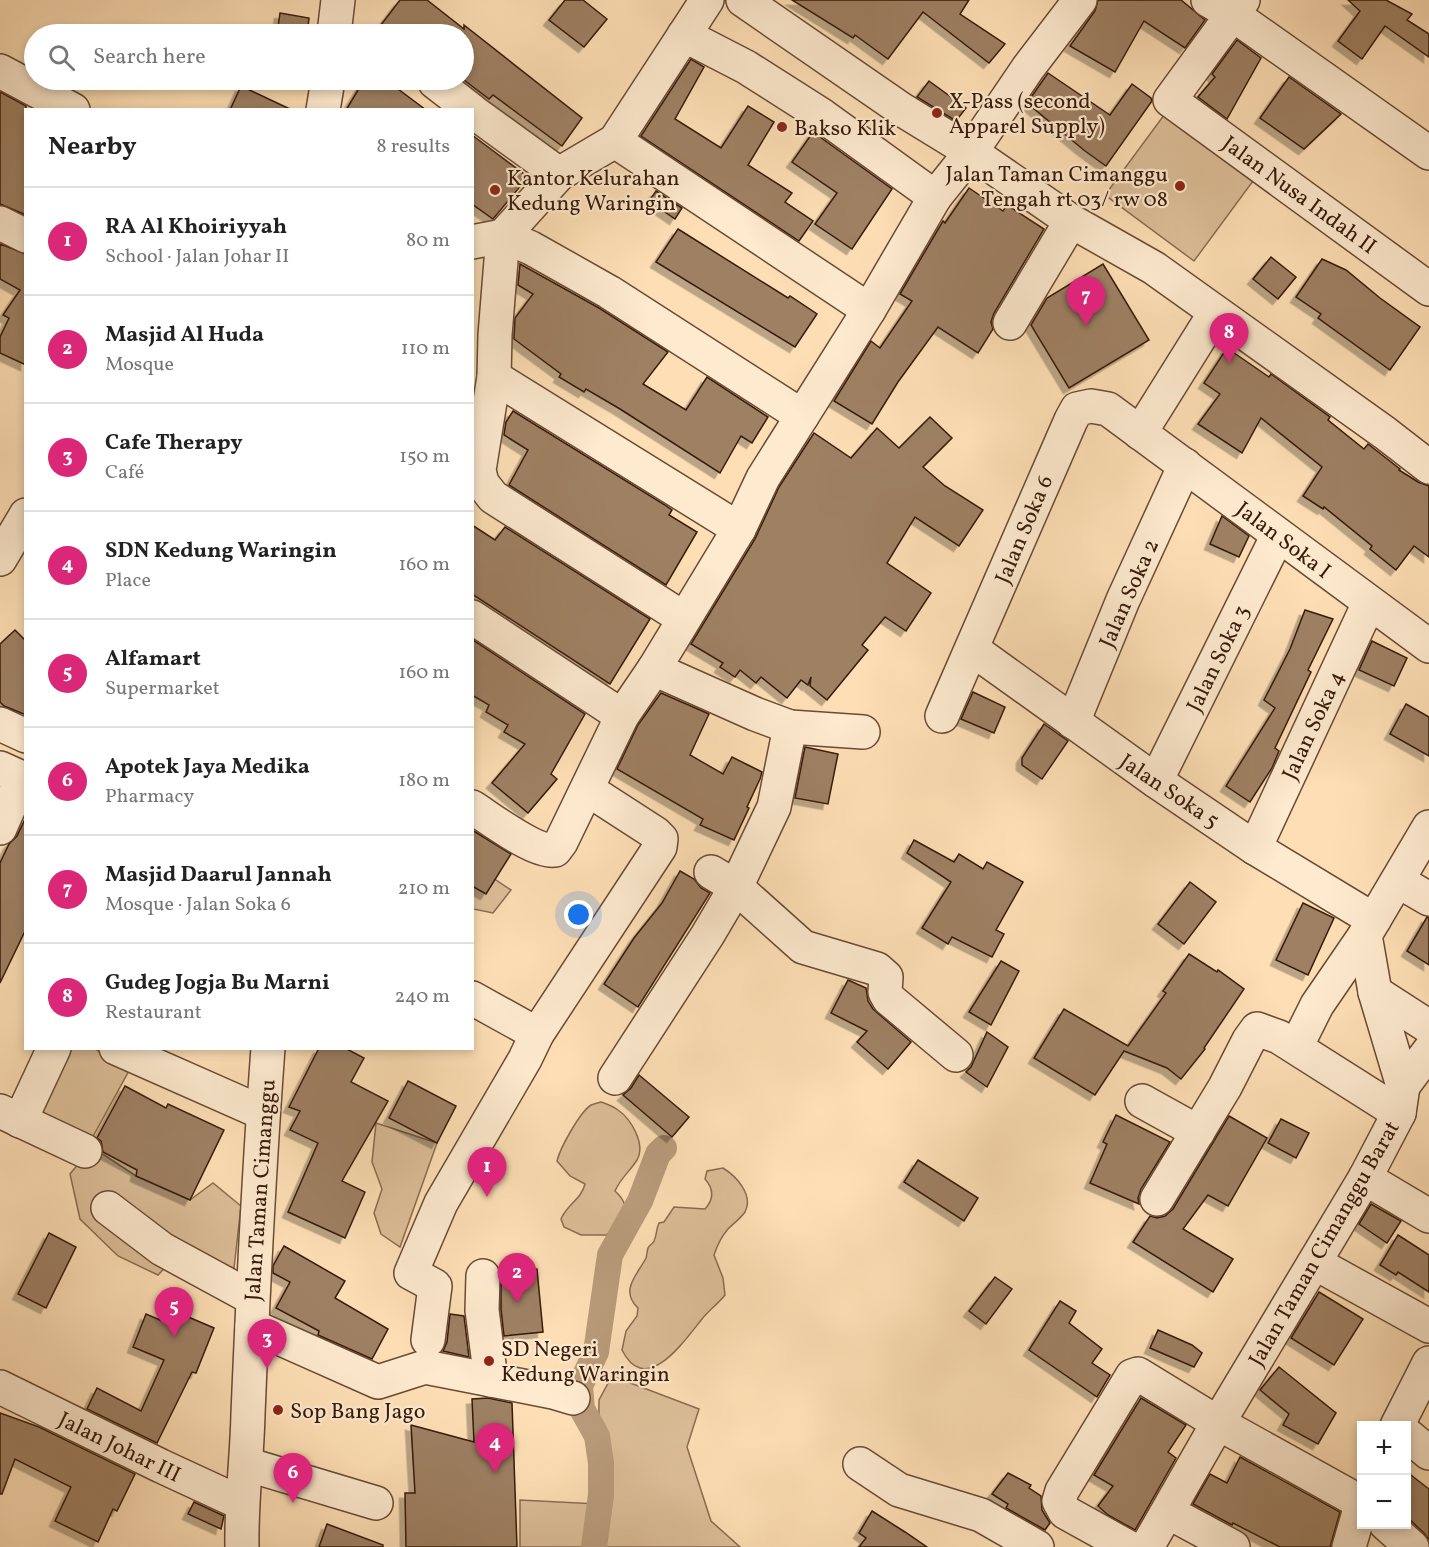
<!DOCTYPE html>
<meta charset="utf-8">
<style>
:root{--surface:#fff;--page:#f2f2f2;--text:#222;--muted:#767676;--line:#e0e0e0;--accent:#db2777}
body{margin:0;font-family:Vollkorn,serif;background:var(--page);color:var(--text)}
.controls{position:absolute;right:18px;bottom:18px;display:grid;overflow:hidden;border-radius:0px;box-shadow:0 3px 9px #0003}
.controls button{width:54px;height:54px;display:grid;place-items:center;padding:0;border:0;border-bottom:2px solid var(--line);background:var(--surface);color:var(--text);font:30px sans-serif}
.you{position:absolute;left:579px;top:915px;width:21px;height:21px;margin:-15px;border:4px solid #fff;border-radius:50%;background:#1a73e8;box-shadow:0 0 0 9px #1a73e833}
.badge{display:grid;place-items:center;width:39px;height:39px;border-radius:50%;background:var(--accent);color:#fff;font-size:20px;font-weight:700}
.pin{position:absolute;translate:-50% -50px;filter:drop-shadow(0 2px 3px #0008)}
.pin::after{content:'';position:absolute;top:32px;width:21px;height:18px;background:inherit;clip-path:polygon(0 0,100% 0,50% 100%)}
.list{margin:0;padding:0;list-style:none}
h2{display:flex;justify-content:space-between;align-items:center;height:78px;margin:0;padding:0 24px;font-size:26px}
h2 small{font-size:20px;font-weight:400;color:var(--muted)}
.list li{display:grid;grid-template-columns:39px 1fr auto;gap:18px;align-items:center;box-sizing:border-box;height:108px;padding:0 24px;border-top:2px solid var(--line)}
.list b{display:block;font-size:22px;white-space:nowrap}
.list p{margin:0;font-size:20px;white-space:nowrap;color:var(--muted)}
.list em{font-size:20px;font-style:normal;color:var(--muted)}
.icon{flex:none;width:33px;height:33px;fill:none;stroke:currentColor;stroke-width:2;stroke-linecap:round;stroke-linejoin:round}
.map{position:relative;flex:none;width:1429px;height:1547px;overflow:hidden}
.search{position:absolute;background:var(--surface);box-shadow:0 3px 9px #0003;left:24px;top:24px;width:450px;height:66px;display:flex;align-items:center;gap:15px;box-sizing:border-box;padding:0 21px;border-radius:33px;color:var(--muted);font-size:22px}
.panel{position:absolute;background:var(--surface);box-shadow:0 3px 9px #0003;left:24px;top:108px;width:450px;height:942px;border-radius:0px}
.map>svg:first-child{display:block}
.green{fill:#dcbe98;stroke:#8a6c51;stroke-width:1.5}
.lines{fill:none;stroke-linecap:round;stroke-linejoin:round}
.canal{stroke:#ba9c7b;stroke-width:26}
.building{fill:#9e8063;stroke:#371a0a;stroke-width:1.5;filter:url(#shadow)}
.minor-casing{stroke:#694b35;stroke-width:36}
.minor{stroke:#feeacf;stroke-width:33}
.poi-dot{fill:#8f2418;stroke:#feeacf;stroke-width:2}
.labels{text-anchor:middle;stroke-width:4.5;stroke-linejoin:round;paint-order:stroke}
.poi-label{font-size:22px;fill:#371a0a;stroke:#feeacf;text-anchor:start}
.street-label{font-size:22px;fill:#371a0a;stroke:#feeacf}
</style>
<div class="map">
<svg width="1429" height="1547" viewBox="0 0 1429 1547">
<defs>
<filter id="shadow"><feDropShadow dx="-5.5" dy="5.5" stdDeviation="0" flood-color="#0004"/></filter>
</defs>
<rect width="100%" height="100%" fill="#fedfb5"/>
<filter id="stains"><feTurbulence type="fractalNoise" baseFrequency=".00333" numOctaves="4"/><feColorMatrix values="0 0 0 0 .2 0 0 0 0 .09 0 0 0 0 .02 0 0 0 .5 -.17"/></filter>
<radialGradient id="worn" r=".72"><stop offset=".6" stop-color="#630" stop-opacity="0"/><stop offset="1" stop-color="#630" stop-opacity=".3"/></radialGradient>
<g class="green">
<polygon points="1167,111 1256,177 1194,261 1105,195"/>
<polygon points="472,864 511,890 493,913 473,909"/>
<polygon points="59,1049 95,1049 131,1067 91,1140 28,1106"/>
<path d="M601 1102C607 1104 613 1106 618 1110 631 1119 646 1144 637 1160 630 1171 620 1179 615 1191 634 1208 624 1222 606 1235H581L564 1227 561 1219C567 1204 581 1200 585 1184L570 1176 557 1161C560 1148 580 1112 591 1105 594 1104 597 1103 601 1102Z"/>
<polygon points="376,1123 437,1143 400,1247 381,1234 374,1213 382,1189 372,1162"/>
<polygon points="92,1147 136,1176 190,1200 213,1183 241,1206 234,1268 179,1253 158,1275 118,1256 80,1219 70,1174"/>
<path d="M723 1168C736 1176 754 1195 745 1212 741 1218 733 1224 728 1229 721 1237 717 1246 714 1255L723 1278 725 1295C718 1304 709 1310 702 1319 684 1341 646 1398 622 1350L626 1331 637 1316 638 1308C619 1290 638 1274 646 1258 647 1255 647 1251 648 1248 649 1245 653 1244 654 1241 657 1235 656 1229 659 1223L664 1222 674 1207 705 1209C714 1199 714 1189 705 1179L707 1171Z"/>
<polygon points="612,1376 699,1409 687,1447 711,1521 740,1547 520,1547 520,1500 598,1504 599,1400"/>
</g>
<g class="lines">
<polyline class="canal" points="594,1547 601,1495 601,1463 597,1436 582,1409 580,1386 596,1352 610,1255 640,1201 658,1154 664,1148"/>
</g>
<g class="building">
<polygon points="400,0 427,0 464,29 464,25 582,118 562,146 493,95 489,99 464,80 464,34 374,34"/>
<polygon points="565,0 583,0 607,19 584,47 549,20"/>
<polygon points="792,0 969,0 960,14 1005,44 989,63 923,12 888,59 855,35 853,38"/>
<polygon points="1098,0 1181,0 1205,20 1185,48 1144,21 1115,72 1070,46 1095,11"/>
<polygon points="1348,0 1386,0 1412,14 1407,20 1429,34 1429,57 1385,26 1362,59 1338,41 1360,11"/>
<polygon points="280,13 309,18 307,34 277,34"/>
<polygon points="1237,40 1261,58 1227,119 1198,97 1215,77 1212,74"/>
<polygon points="691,59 704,67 675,119 721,148 748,106 774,122 748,165 792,193 785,202 813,221 799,241 641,136"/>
<polygon points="1048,73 1110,115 1132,84 1151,98 1152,101 1106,166 1085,151 1027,103"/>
<polygon points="1289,77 1341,114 1304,149 1260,118"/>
<polygon points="364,80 406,80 398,89 426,110 346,110"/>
<polygon points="929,81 966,108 956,121 917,97"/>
<polygon points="241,86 292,110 230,110"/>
<polygon points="0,92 26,106 26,215 0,204"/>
<polygon points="813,132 892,189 852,249 815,224 837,193 792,162"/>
<polygon points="472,135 528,177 493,219 472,204"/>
<polygon points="969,188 1003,211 1007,205 1044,229 994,313 991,322 993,329 978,353 938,327 898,382 872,424 834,401 871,341 880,348 912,301 900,294 943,221 945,223"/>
<polygon points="656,191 682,208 675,219 649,201"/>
<polygon points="678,229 788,298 790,296 817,314 795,347 656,262"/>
<polygon points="0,244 26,254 26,365 0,353 0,337 9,318 3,315 20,290 0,279"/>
<polygon points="1271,257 1296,277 1278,299 1253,279"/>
<polygon points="1322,259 1346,270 1380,298 1420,327 1390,370 1318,318 1321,314 1296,297"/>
<polygon points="520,264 599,308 668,352 643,384 686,410 707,377 768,417 752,443 741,436 720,473 620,409 586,389 584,392 559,377 561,374 514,339 515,318 533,294 518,285"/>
<polygon points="1103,264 1149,340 1069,388 1031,325 1047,298"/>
<polygon points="1227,348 1269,377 1271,374 1330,417 1328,420 1364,449 1368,444 1400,469 1399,470 1418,482 1429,486 1429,557 1414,546 1396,570 1370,549 1372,546 1324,507 1323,509 1303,496 1322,467 1261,418 1242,453 1198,424 1220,394 1204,383"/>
<polygon points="513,411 665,505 672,510 669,515 697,532 666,585 509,485 528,450 504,435 506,422"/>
<polygon points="930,417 952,438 923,467 945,486 983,510 959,546 915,517 887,563 931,593 906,631 885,617 862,645 868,650 827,700 810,686 811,677 808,685 801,680 787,698 761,677 756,683 740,670 735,677 720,667 723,663 691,644 755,539 779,487 814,433 851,458 877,428 899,448"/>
<polygon points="1222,516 1249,536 1239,557 1210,544"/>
<polygon points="472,525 495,540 505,527 650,619 610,684 472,594"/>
<polygon points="1305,610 1333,619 1308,670 1311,672 1275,748 1279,751 1272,768 1250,802 1226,786 1275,708 1264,700 1290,649"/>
<polygon points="15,630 26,641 26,715 4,706 0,702 0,644"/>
<polygon points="473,640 585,714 551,774 557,779 528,813 492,783 525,744 504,732 508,725 486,712 489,705 472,695"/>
<polygon points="1372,641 1407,658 1394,686 1359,670"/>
<polygon points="973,692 1005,707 994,733 961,719"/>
<polygon points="661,693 709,714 690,755 723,774 732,757 762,772 760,779 747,807 749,808 734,840 700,825 703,819 617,769 638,725"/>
<polygon points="1406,704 1429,717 1429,756 1390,734"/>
<polygon points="1044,724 1068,741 1042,779 1022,765 1022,758"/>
<polygon points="805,747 838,754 828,804 795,798"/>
<polygon points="26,817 26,929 0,983 0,863 9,844 17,836"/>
<polygon points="472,830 511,854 486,894 472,886"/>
<polygon points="914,840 954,862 959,854 983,869 987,862 1023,882 996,930 1004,934 992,957 952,937 948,944 922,928 951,882 907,853"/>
<polygon points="680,871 694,879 701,888 710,893 638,1007 604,984 634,938 662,903"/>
<polygon points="1190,882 1216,902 1184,944 1158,924"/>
<polygon points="1303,903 1334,918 1308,975 1276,960"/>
<polygon points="1427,917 1429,918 1429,965 1407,951"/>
<polygon points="1189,954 1217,972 1218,970 1244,989 1204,1048 1205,1049 1181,1079 1167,1068 1124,1051 1095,1095 1034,1058 1064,1009 1128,1046 1166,993 1163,991"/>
<polygon points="1001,961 1019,971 991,1025 969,1012"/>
<polygon points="848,980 866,988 868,1001 873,1009 911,1042 888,1069 857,1042 867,1031 831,1013"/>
<polygon points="987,1032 1008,1047 987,1087 966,1072 971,1067"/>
<polygon points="319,1048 345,1048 364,1058 351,1082 388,1101 342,1181 365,1192 345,1238 288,1212 318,1143 290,1130 300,1111 289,1107"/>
<polygon points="639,1075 689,1117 672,1137 623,1095 631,1088"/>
<polygon points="408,1081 456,1106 437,1143 389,1118"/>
<polygon points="125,1086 166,1108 168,1104 224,1130 190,1200 136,1176 137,1170 103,1152 101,1141 97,1138"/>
<polygon points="1116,1115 1170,1142 1141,1189 1138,1198 1139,1204 1090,1183 1107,1144 1103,1142"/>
<polygon points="1229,1116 1267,1138 1228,1206 1208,1195 1183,1229 1233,1259 1213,1292 1133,1242 1150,1216 1157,1218 1165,1216 1173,1209"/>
<polygon points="1281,1119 1309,1133 1296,1158 1268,1143"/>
<polygon points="918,1160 978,1198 964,1221 904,1182"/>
<polygon points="1371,1204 1401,1221 1387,1243 1359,1224"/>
<polygon points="49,1233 76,1247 46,1308 18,1294"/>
<polygon points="1398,1235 1429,1255 1429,1292 1398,1272 1396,1275 1380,1265"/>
<polygon points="284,1246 345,1281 335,1298 388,1329 372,1359 318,1335 319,1331 276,1308 290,1282 273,1273 273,1266"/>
<polygon points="537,1269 543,1332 504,1336 501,1309 501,1273"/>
<polygon points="995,1277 1012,1289 986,1324 969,1311"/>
<polygon points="1319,1292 1363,1319 1334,1365 1291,1338"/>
<polygon points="1060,1301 1076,1311 1069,1323 1102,1349 1092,1363 1110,1375 1097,1397 1029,1350"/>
<polygon points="172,1310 214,1328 196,1373 192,1372 157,1443 87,1409 97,1388 141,1411 164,1360 133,1347 146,1314 167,1323"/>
<polygon points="450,1314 464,1316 469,1357 443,1351 447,1342"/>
<polygon points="1158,1330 1192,1345 1202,1353 1194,1367 1150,1348"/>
<polygon points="1279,1367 1336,1413 1318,1444 1283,1425 1289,1414 1260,1390"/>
<polygon points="488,1398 512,1403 517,1547 406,1547 405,1493 415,1493 411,1425 474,1442 472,1399"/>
<polygon points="1141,1398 1186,1425 1168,1452 1176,1458 1135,1530 1108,1515 1098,1506 1113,1486 1094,1475"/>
<polygon points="0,1413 39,1427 135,1474 117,1511 113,1509 98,1542 55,1521 71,1487 15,1459 2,1494 0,1494"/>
<polygon points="1240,1457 1340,1512 1330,1547 1280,1547 1233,1523 1232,1525 1193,1504 1210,1474 1227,1483"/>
<polygon points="1407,1472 1429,1489 1429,1540 1424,1533 1407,1517"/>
<polygon points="1008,1473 1031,1485 1029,1488 1041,1496 1042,1510 1050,1523 1045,1530 1006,1508 1008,1504 992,1494"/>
<polygon points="194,1502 224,1516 221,1529 188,1514"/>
<polygon points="872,1511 905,1532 927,1547 859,1547 866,1538 859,1533"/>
<polygon points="327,1524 383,1545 383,1547 319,1547"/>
</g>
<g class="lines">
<g class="minor-casing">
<g id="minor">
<polyline points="743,0 901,109 971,152 1071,221 1154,268 1385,433 1429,467"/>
<polyline points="1208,0 1232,14 1429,153"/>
<polyline points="1243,0 1170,100 1429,289"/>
<polyline points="334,34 338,0"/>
<polyline points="684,35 746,67 823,116 935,197"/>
<polyline points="0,71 73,110"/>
<polyline points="435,82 471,110"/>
<polyline points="323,110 328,80"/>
<polyline points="472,111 559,174"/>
<polyline points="615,141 869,310"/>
<polyline points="0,223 26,236"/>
<polyline points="472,242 503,236 531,248 609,292 802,416"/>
<polyline points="1010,323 1071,221"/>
<polyline points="494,377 739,529"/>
<polyline points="1140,433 1215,313"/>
<polyline points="0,559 26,515"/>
<polyline points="472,617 622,716"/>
<polyline points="683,618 493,497 482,483 479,470 494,377 495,335 503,236 559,174 615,141 707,0"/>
<polyline points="972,649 1156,781 1255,848 1374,920"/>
<polyline points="654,669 755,714 790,727 863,732"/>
<polyline points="942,716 1071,420 1077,409 1091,406 1108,409 1429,646"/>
<polyline points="1073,722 1123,600 1185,465"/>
<polyline points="0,724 26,736"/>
<polyline points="0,768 22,778 0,828"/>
<polyline points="1156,781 1278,535"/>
<path d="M472 807C491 819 535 853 555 850L561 842 622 716 654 669 739 529 763 478 869 310 935 197 971 152 1028 68 1080 0"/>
<polyline points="1255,848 1369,603"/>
<polyline points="711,872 736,887 803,947 877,969 886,977 885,992 889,999 956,1055"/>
<polyline points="1398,881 1429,899"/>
<polyline points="1375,992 1429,1027"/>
<polyline points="472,998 537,1034"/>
<polyline points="1296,1047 1317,1005 1365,935"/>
<polyline points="116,1048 263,1113"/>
<polyline points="615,1078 707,936 736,887 774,807 790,727"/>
<polyline points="1403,1086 1429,1051"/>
<polyline points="1142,1101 1198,1132"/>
<polyline points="0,1111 85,1151"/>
<polyline points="20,1121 54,1048"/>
<polyline points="1365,1178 1429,1216"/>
<polyline points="1157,1199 1225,1087 1249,1040 1257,1029 1279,1037 1399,1113"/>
<polyline points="108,1208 162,1249 252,1298"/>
<polyline points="1315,1263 1429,1326"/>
<polyline points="483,1276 482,1310 491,1380"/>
<polyline points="252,1326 378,1382 425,1367 553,1392 573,1398"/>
<polyline points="428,1340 435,1286 411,1273 441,1203 525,1059 537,1034 660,847 661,839 655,833 587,789"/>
<polyline points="0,1387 161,1466 241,1503"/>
<polyline points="1397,1426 1429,1363"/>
<polyline points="1406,1434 1429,1453"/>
<polyline points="246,1464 376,1503"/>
<polyline points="860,1464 899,1490 981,1515 1037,1547"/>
<polyline points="1168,1512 1233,1547"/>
<polyline points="1386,1524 1412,1547"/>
<path d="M242 1547C241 1503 247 1459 248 1414 253 1292 259 1170 268 1048"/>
<polyline points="1128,1547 1065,1512 1059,1501 1062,1491 1132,1376 1138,1374 1218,1423 1362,1503"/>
<polyline points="1147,1547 1218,1423 1365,1178 1399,1113 1403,1086 1375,992 1365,935 1429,827"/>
<polyline points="1349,1547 1362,1502"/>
</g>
</g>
<use href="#minor" class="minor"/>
</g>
<g class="poi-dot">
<circle cx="937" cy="113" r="6"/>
<circle cx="782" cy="127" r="6"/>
<circle cx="1180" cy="186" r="6"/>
<circle cx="495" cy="190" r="6"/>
<circle cx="489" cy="1361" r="6"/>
<circle cx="278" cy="1410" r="6"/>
</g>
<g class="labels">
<g class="poi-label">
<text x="949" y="108">X-Pass (second<tspan x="949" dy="25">Apparel Supply)</tspan></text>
<text x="794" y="135">Bakso Klik</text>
<text x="1168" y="181" text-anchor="end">Jalan Taman Cimanggu<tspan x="1168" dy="25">Tengah rt 03/ rw 08</tspan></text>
<text x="507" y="185">Kantor Kelurahan<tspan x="507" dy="25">Kedung Waringin</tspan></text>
<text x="501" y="1356">SD Negeri<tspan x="501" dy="25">Kedung Waringin</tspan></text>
<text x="290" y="1418">Sop Bang Jago</text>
</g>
<g class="street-label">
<text transform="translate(1300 194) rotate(36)" y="8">Jalan Nusa Indah II</text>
<text transform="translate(1023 529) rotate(-67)" y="8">Jalan Soka 6</text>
<text transform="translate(1284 539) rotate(37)" y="8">Jalan Soka I</text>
<text transform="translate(1128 593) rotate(-66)" y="8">Jalan Soka 2</text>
<text transform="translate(1217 658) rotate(-64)" y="8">Jalan Soka 3</text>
<text transform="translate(1312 725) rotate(-65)" y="8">Jalan Soka 4</text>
<text transform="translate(1170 790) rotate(34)" y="8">Jalan Soka 5</text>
<text transform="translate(259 1190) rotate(-86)" y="8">Jalan Taman Cimanggu</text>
<text transform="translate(1323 1243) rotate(-60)" y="8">Jalan Taman Cimanggu Barat</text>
<text transform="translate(120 1446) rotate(26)" y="8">Jalan Johar III</text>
</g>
</g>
<rect width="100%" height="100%" filter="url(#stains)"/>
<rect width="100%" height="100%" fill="url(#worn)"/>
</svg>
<div class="controls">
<button>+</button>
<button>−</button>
</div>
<div class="you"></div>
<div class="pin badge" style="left:487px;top:1197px">1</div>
<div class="pin badge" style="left:517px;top:1303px">2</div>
<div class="pin badge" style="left:267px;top:1369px">3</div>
<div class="pin badge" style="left:495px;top:1473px">4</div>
<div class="pin badge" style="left:174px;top:1337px">5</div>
<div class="pin badge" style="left:293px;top:1503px">6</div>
<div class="pin badge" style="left:1086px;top:326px">7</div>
<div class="pin badge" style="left:1229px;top:363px">8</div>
<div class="search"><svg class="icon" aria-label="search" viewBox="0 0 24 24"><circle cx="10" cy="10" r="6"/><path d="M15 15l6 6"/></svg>Search here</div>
<section class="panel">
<h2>Nearby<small>8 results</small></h2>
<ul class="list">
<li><span class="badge">1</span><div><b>RA Al Khoiriyyah</b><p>School · Jalan Johar II</p></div><em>80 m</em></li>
<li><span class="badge">2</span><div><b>Masjid Al Huda</b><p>Mosque</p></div><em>110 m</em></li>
<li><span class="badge">3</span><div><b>Cafe Therapy</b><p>Café</p></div><em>150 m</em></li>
<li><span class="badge">4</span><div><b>SDN Kedung Waringin</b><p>Place</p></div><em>160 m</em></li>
<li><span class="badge">5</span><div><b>Alfamart</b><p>Supermarket</p></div><em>160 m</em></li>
<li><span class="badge">6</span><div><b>Apotek Jaya Medika</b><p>Pharmacy</p></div><em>180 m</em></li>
<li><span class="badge">7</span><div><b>Masjid Daarul Jannah</b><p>Mosque · Jalan Soka 6</p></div><em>210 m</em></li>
<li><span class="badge">8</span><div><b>Gudeg Jogja Bu Marni</b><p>Restaurant</p></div><em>240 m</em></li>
</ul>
</section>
</div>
